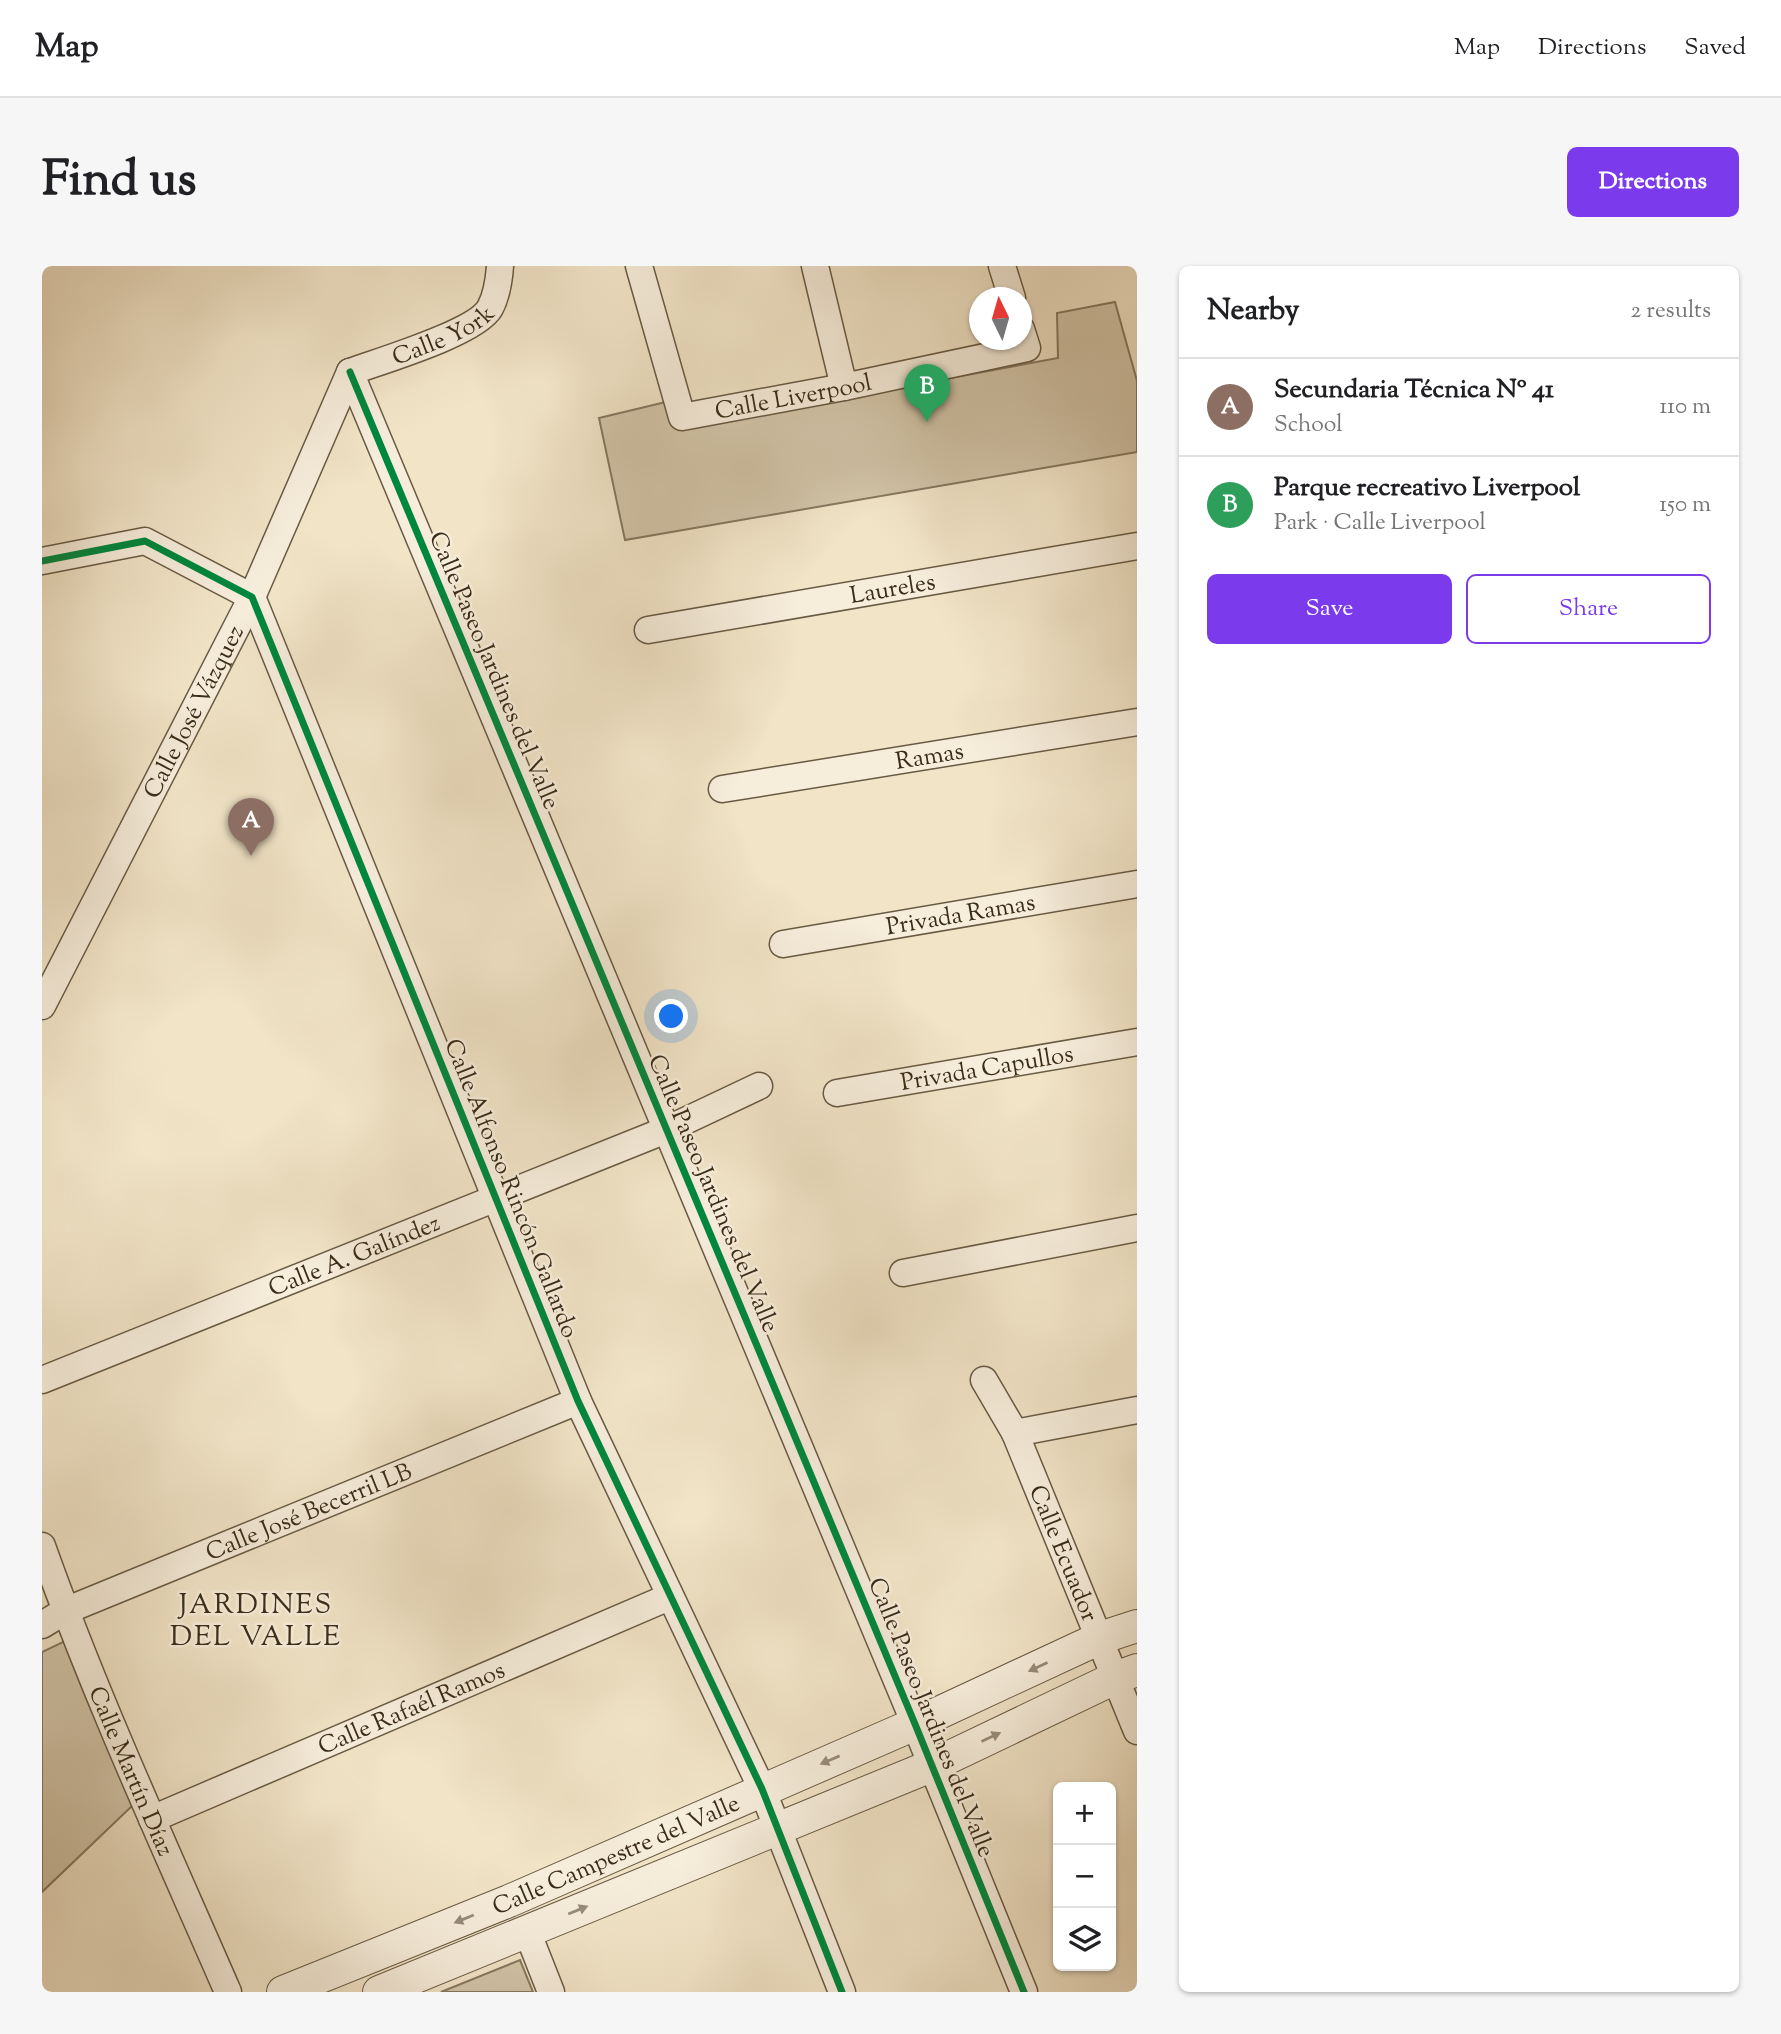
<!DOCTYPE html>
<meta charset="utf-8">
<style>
:root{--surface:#fff;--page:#f6f6f6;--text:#202124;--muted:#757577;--line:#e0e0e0;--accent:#7c3aed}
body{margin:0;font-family:"Sorts Mill Goudy",serif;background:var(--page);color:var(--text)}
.controls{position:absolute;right:21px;bottom:21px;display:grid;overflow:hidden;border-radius:10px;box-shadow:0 2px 5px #0004}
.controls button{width:63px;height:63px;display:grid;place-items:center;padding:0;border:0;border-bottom:2px solid var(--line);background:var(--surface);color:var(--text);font:35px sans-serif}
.compass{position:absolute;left:927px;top:21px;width:63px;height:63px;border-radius:50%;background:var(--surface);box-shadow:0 2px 5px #0004;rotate:355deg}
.you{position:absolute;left:630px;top:751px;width:24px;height:24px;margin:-18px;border:5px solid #fff;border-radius:50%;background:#1a73e8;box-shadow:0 0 0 10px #1a73e833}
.badge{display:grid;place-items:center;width:46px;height:46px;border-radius:50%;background:var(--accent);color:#fff;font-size:23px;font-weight:700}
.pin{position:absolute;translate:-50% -58px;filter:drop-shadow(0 2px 4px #0008)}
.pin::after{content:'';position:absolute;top:37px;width:24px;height:21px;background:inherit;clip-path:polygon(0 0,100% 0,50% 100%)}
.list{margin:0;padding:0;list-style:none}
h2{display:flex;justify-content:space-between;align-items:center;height:91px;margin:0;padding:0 28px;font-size:30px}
h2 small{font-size:23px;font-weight:400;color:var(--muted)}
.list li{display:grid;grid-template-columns:46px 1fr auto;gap:21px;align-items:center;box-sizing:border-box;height:98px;padding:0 28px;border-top:2px solid var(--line)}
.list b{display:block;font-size:26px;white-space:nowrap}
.list p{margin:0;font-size:23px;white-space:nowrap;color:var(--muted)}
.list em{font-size:23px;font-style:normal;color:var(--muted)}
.actions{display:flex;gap:14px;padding:21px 28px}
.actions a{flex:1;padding:16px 0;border:2px solid var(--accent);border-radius:10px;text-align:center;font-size:24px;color:var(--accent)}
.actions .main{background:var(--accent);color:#fff}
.icon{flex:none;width:38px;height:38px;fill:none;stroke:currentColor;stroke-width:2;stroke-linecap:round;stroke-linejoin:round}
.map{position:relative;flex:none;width:1095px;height:1726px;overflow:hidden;border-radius:10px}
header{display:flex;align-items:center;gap:42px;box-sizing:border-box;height:98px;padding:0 35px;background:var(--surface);border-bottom:2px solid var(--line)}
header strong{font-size:33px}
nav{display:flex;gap:38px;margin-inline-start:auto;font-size:24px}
.intro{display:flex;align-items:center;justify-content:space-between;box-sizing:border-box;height:168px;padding:0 42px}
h1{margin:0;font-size:49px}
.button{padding:18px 32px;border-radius:10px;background:var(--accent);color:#fff;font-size:24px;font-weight:700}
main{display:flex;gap:42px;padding:0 42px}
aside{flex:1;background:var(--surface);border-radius:10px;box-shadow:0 2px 5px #0004}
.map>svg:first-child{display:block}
.green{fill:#d2c5a9;stroke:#867860;stroke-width:2}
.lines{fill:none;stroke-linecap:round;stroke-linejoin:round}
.minor-casing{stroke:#685a43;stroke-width:29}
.tertiary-casing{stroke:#685a43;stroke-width:34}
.minor{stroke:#f6eddb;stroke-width:26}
.tertiary{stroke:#f6eddb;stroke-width:32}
.cycleway-casing{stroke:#f6eddb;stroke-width:11}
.cycleway{stroke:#00873e;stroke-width:7}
.oneway{fill:#988c79}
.labels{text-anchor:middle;stroke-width:5;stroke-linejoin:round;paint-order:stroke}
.street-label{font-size:24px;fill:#3a2c17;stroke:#f6eddb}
.quarter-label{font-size:28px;letter-spacing:2px;fill:#3a2c17;stroke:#f6eddb}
</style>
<header>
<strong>Map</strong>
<nav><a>Map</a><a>Directions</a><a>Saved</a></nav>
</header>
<div class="intro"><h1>Find us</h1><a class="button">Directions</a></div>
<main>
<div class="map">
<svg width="1095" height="1726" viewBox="0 0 1095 1726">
<rect width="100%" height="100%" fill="#f1e4c7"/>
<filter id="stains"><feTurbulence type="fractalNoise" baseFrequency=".00286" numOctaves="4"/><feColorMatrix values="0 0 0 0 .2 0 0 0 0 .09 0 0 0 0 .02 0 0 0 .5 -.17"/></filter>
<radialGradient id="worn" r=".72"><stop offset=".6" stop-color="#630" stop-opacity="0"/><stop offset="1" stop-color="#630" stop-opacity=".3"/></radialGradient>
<g class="green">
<polygon points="1073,36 1095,115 1095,186 583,274 557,152 628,135 636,163 1016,92 1015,47"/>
<polygon points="25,1374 90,1540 0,1626 0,1386"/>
<polygon points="478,1694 491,1726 399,1726"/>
</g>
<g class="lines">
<g class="minor-casing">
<g id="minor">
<path id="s1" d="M597 0 640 151 802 121 985 82 979 63"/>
<polyline points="773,0 802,121"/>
<polyline points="960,0 970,32"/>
<polyline points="308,106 873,1458 982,1726"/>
<path id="s2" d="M308 106C338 95 434 67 448 42 455 29 457 14 458 0"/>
<polyline points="0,295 103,275 210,331 536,1135 720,1523 800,1726"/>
<path id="s3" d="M606 364 1095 280"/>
<path id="s4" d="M680 523 1095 456"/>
<path id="s5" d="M741 678 1095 618"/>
<path id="s6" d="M0 740 210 331 308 106"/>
<path id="s7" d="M795 827 1095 776"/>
<polyline points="861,1007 1095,962"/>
<path id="s8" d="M0 1114 624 864 717 820"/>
<path id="s9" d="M942 1114 973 1167 1095 1465"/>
<polyline points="973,1167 1095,1144"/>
<path id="s10" d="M0 1280C54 1432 122 1579 186 1726"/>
<path id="s11" d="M0 1359 23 1345 536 1135"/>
<path id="s12" d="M110 1553 627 1331"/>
<polyline points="485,1665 509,1726"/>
</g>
</g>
<g class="tertiary-casing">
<g id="tertiary">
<path id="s13" d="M241 1726 467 1635 873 1458 1058 1372 1095 1360"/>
<polyline points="337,1726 889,1500 1073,1412 1095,1404"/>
</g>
</g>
<use href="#minor" class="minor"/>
<use href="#tertiary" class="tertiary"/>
<g class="cycleway-casing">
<g id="cycleway">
<polyline points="308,106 873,1458 982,1726"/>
<polyline points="0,295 103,275 210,331 536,1135 720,1523 800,1726"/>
</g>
</g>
<use href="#cycleway" class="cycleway"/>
</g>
<defs><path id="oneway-solid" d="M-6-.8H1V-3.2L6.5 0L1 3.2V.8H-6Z" transform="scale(1.75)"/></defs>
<g class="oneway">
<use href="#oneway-solid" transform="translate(996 1401) rotate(155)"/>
<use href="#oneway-solid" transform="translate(949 1471) rotate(-25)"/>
<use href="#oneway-solid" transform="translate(788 1494) rotate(157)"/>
<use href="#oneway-solid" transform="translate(536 1644) rotate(-22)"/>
<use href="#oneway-solid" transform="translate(422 1653) rotate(158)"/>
</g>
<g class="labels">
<g class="street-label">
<text dy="8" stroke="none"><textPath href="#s2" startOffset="100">Calle York</textPath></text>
<text dy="8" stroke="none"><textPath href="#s1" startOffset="270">Calle Liverpool</textPath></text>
<text dy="8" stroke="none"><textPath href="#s3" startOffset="248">Laureles</textPath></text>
<text transform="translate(453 404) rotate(67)" y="8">Calle Paseo Jardines del Valle</text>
<text dy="8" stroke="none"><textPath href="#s6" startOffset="331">Calle José Vázquez</textPath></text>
<text dy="8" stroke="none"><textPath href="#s4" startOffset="210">Ramas</textPath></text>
<text dy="8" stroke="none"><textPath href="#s5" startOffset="180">Privada Ramas</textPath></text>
<text dy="8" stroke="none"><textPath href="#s7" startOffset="152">Privada Capullos</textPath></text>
<text transform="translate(470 922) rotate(68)" y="8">Calle Alfonso Rincón Gallardo</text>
<text transform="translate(672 927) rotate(67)" y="8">Calle Paseo Jardines del Valle</text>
<text dy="8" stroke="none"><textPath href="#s8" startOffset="336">Calle A. Galíndez</textPath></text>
<text dy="8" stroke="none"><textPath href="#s11" startOffset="290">Calle José Becerril LB</textPath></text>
<text dy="8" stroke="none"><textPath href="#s9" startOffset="191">Calle Ecuador</textPath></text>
<text dy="8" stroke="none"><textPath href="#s12" startOffset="282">Calle Rafaél Ramos</textPath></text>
<text transform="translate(890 1451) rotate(68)" y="8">Calle Paseo Jardines del Valle</text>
<text dy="8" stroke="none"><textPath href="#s10" startOffset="242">Calle Martín Díaz</textPath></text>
<text dy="8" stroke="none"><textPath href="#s13" startOffset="360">Calle Campestre del Valle</textPath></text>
</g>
<g class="quarter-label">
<text x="214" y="1347">JARDINES<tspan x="214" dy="32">DEL VALLE</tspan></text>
</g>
</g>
<rect width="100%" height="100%" filter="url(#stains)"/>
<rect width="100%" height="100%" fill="url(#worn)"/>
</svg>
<div class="controls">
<button>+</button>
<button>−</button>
<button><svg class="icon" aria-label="layers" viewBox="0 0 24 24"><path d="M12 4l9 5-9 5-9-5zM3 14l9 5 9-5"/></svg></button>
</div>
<svg class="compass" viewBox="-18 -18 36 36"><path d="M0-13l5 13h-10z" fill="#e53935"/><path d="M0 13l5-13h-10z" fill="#757577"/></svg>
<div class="you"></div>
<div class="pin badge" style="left:209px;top:590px;background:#8d6e63">A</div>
<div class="pin badge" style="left:885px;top:156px;background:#2e9e5b">B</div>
</div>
<aside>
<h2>Nearby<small>2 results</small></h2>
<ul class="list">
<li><span class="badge" style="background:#8d6e63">A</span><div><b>Secundaria Técnica Nº 41</b><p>School</p></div><em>110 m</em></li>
<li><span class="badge" style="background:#2e9e5b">B</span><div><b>Parque recreativo Liverpool</b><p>Park · Calle Liverpool</p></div><em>150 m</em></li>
</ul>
<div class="actions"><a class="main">Save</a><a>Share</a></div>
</aside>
</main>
